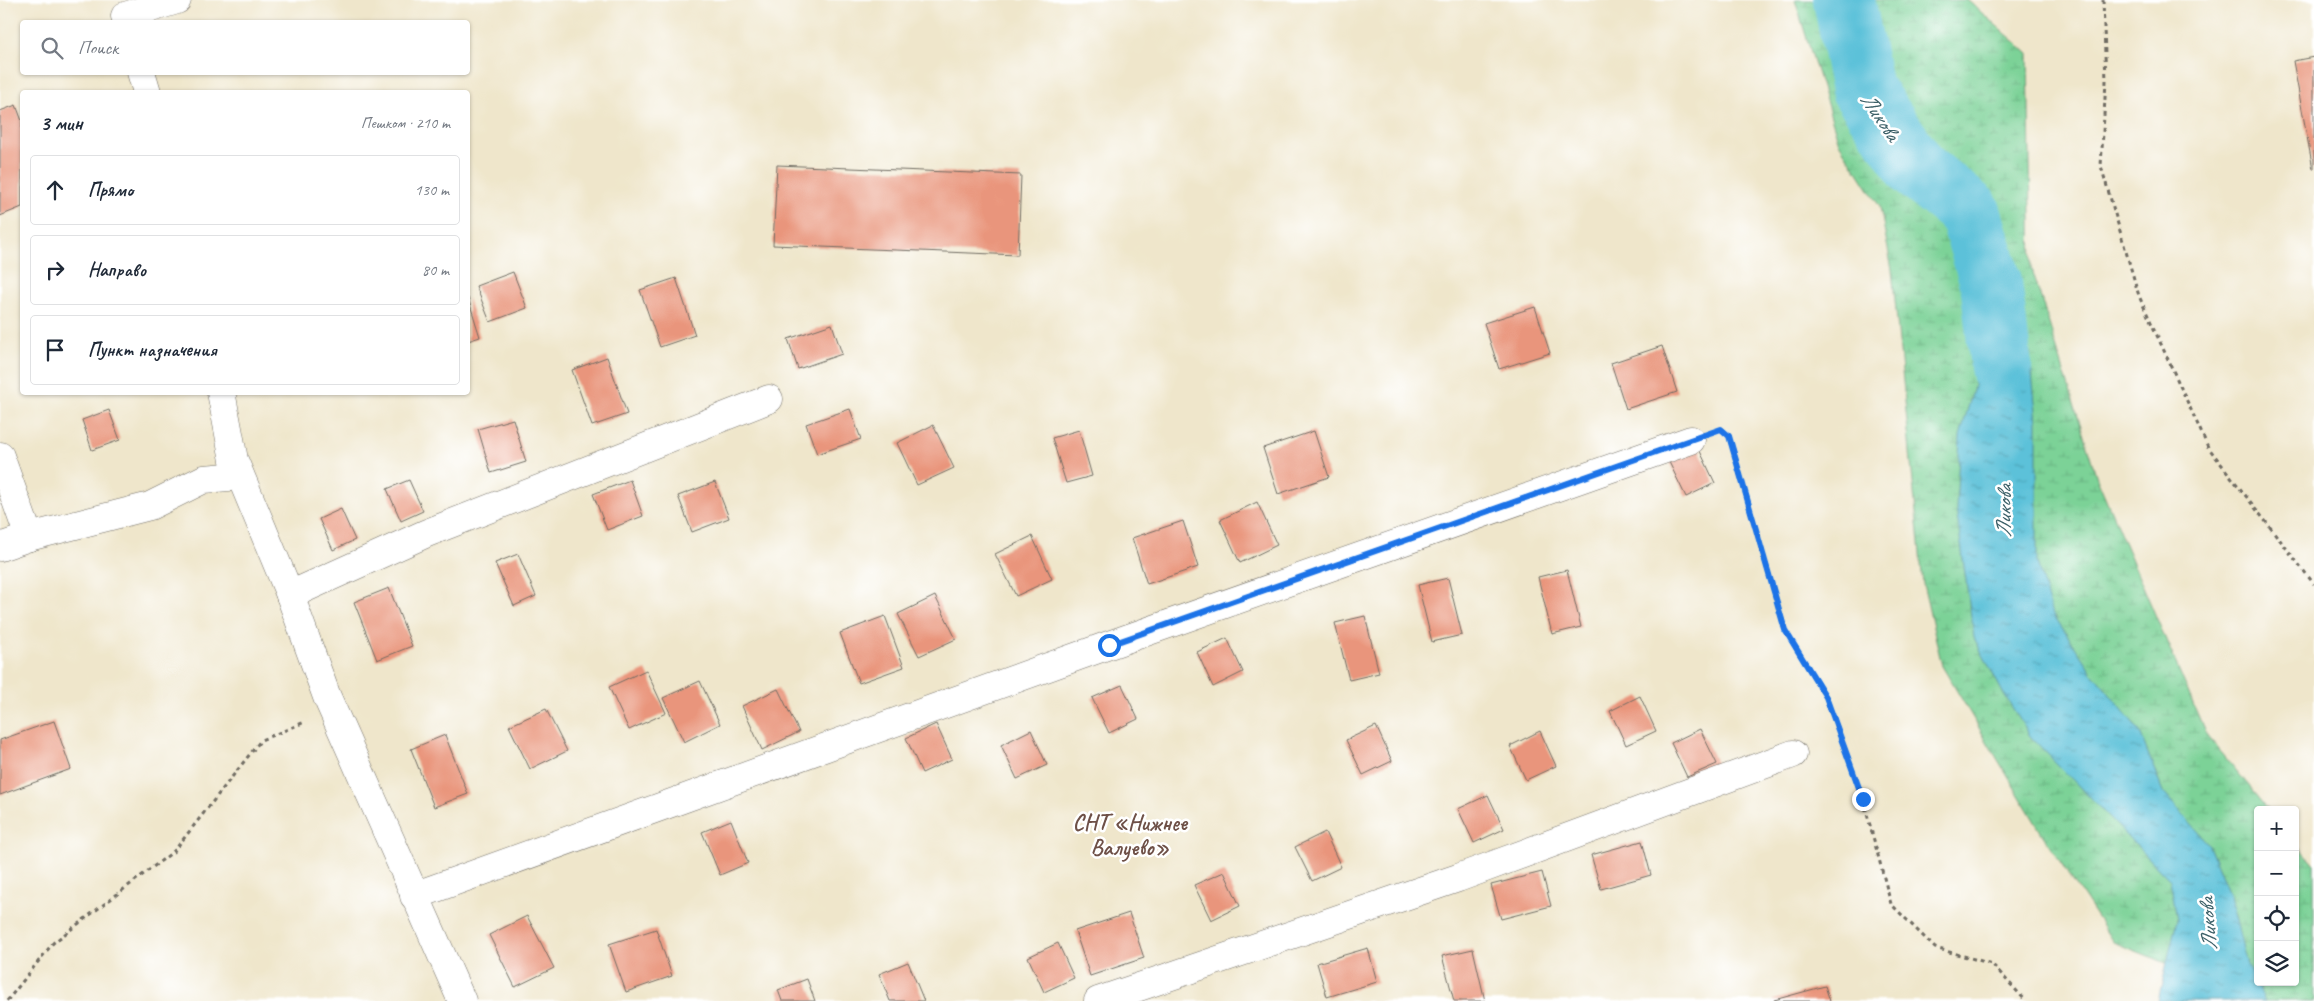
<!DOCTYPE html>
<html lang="ru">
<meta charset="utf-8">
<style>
:root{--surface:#fff;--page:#f6f6f7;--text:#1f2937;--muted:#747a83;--line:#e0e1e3}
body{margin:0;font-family:Caveat,sans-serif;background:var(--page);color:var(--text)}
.controls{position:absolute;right:15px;bottom:15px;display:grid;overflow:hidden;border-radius:5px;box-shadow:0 1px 4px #0004}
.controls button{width:45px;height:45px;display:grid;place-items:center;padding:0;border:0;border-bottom:1px solid var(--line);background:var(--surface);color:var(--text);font:25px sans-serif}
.stop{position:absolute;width:15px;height:15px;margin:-11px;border:4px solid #1a73e8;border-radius:50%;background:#fff}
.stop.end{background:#1a73e8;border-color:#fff;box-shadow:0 1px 5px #0008}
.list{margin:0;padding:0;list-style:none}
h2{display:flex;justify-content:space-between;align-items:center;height:65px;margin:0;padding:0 20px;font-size:21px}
h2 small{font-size:16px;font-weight:400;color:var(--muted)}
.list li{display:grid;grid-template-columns:32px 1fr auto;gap:15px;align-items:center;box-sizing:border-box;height:70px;margin:0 10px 10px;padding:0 10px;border:1px solid var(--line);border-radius:5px}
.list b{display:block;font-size:19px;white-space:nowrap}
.list em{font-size:16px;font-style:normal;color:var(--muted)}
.icon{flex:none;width:28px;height:28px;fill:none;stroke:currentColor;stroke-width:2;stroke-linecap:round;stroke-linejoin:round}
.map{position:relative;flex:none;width:2314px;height:1001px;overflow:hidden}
.search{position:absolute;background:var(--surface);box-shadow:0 1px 4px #0004;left:20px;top:20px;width:450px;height:55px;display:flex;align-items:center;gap:12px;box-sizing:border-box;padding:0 18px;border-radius:5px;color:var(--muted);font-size:19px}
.panel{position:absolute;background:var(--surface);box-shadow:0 1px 4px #0004;left:20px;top:90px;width:450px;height:305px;border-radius:5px}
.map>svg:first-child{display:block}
.wetland{fill:url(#wetland-marsh);stroke:#537e61}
.water{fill:url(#water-ripples);stroke:#437682}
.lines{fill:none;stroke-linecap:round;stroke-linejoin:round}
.river{stroke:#5bc1d9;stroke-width:62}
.building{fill:#e9957b}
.street-casing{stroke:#706c63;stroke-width:29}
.secondary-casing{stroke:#706c63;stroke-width:29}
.path{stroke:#706c63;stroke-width:3;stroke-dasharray:4 4;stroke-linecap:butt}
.street{stroke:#fff;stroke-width:28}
.secondary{stroke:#fff;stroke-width:28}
.route{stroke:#1a73e8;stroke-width:6}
.labels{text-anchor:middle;stroke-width:5;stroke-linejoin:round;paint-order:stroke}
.water-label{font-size:22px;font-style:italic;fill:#3c6068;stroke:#fff}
.neighbourhood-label{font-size:22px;font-weight:bold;fill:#6e5047;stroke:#fff}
</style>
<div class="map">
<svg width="2314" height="1001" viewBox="0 0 2314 1001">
<defs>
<pattern id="wetland-marsh" width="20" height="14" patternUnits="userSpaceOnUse" patternTransform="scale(1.25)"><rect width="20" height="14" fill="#7bd297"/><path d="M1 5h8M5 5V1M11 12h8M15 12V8" fill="none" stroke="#6ab482"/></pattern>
<pattern id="water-ripples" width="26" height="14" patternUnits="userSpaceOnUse" patternTransform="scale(1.25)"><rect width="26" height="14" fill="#5bc1d9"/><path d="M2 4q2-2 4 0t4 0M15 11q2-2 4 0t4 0" fill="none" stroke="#4b9db0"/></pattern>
</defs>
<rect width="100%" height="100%" fill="#fff"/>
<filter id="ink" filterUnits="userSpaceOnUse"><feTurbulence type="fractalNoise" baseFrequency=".02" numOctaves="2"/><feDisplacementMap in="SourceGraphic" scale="10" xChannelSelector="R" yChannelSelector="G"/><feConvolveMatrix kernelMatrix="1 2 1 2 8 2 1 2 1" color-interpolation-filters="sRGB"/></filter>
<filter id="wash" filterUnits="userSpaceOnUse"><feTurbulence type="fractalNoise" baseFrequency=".0096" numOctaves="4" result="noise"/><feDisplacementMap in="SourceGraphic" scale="20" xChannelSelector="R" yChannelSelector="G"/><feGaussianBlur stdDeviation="1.12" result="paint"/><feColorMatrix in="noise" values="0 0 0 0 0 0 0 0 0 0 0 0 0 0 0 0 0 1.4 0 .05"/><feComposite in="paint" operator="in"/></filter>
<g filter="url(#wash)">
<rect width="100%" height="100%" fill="#efe6cb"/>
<polygon class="wetland" points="1795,0 1967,0 2028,53 2032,269 2097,478 2206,734 2269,810 2258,810 2258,982 2295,982 2295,841 2314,864 2314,1001 2262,1001 2113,942 2044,837 1942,666 1923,584 1892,270 1880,207 1839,143"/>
<polygon class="water" points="1991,282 2030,355 2037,421 2037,562 2051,611 2093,674 2139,730 2163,792 2209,845 2230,897 2247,964 2265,1001 2158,1001 2177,919 2170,880 2030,736 2002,691 1974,638 1956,509 1960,436 1977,376 1977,320"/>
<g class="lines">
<polyline class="river" points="1844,0 1862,89 1918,170 1970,212 1991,282 2001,367"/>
</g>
<g id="blocks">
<g class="building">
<polygon points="2314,57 2314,169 2313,169 2293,61"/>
<polygon points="16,105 22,121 22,207 0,216 0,111"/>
<polygon points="777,165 1021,175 1018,255 773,245"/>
<polygon points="513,272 527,308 490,322 476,286"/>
<polygon points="676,278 695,335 660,347 640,290"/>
<polygon points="468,298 480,337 468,341"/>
<polygon points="1535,307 1550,353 1499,369 1484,323"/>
<polygon points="832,324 842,354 798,369 788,339"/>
<polygon points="1662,346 1677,392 1626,409 1611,363"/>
<polygon points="607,357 627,414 592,426 572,370"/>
<polygon points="850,409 861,439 817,454 806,424"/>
<polygon points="109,410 120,440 92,450 82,420"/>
<polygon points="513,419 526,462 491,473 478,429"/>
<polygon points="933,425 954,468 917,485 897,443"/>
<polygon points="1079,430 1092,476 1066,483 1052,438"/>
<polygon points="1314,431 1329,477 1278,494 1263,448"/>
<polygon points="1699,449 1715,483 1686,497 1669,462"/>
<polygon points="409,480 423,511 401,521 387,489"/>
<polygon points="630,480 643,516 607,530 593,494"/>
<polygon points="715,482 729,518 692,532 678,496"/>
<polygon points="1257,502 1277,545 1240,563 1220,520"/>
<polygon points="341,509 355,540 333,550 319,519"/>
<polygon points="1183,521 1198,567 1147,584 1132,538"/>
<polygon points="1032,536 1052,579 1016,596 995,554"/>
<polygon points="518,554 536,596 514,606 495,563"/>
<polygon points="1567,570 1581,627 1552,634 1538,577"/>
<polygon points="1448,578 1462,635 1432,642 1418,585"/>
<polygon points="389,588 412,646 377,660 354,602"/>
<polygon points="935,596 956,639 919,656 898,614"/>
<polygon points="885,616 904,667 859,683 840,633"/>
<polygon points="1365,616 1379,673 1349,680 1335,623"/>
<polygon points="1227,638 1243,672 1213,687 1197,652"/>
<polygon points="646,670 666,713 629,730 609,687"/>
<polygon points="700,681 720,724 684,742 663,698"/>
<polygon points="1122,685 1138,719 1109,733 1092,698"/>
<polygon points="778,689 799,732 762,750 742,706"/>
<polygon points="1640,696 1656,731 1626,745 1610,711"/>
<polygon points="546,709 567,751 530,769 509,726"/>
<polygon points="54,721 71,769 0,795 0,740"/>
<polygon points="936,724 952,759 922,773 906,738"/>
<polygon points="1376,726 1392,761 1363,775 1346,740"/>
<polygon points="1700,729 1717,764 1687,777 1671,743"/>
<polygon points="1031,730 1047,765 1017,779 1001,745"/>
<polygon points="1540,731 1556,766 1526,780 1510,746"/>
<polygon points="445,735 468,794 434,807 411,749"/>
<polygon points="1488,795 1504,829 1474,843 1458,809"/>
<polygon points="731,820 748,863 720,875 702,832"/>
<polygon points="1325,832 1341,867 1312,881 1295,847"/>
<polygon points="1642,841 1651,875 1601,889 1591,855"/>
<polygon points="1224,872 1240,906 1211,920 1194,885"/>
<polygon points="1542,872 1551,906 1501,919 1491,885"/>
<polygon points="1129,913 1144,958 1090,976 1075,931"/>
<polygon points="527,916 554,968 515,987 489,935"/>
<polygon points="656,929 672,976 626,992 609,944"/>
<polygon points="1058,943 1074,978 1044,992 1028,957"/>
<polygon points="1368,948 1377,982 1327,997 1317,963"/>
<polygon points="1473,949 1485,1001 1454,1001 1442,956"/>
<polygon points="908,962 924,1001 890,1001 879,974"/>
<polygon points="807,979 815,1001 782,1001 778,990"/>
<polygon points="1825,986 1830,1001 1774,1001 1774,1000"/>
</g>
</g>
</g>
<g filter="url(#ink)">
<use href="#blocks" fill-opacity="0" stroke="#706c63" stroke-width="1"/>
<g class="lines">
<g class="street-casing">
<g id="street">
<polyline points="125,16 177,0"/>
<polyline points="141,72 147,92"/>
<polyline points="0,456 29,537"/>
<polyline points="0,547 29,537 150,506 204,479 240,476"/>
<polyline points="290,595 427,533 769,399"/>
<polyline points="414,896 1109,645 1691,440"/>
<polyline points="1098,1001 1458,878 1793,754"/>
</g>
</g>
<g class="secondary-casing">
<polyline id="secondary" points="221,392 234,460 290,595 327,697 462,1001"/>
</g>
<g class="path">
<polyline points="2103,0 2106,81 2101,166 2139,296 2208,447 2314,584"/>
<polyline points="1721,429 1729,436 1785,630 1826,697 1863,799 1891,904 1935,948 1992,964 2026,1001"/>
<polyline points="7,1001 53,943 174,851 261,740 305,722"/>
</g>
<use href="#street" class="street"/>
<use href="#secondary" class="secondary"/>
</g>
</g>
<g class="lines" filter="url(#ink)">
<polyline class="route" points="1109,645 1721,429 1729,436 1785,630 1826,697 1863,799"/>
</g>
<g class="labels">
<g class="water-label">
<text transform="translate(1881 116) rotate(56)" y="8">Ликова</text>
<text transform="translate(2003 511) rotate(-89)" y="8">Ликова</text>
<text transform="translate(2207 924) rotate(-94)" y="8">Ликова</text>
</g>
<g class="neighbourhood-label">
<text x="1130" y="830">СНТ «Нижнее<tspan x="1130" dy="25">Валуево»</tspan></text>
</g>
</g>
</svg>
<div class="controls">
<button>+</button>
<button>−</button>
<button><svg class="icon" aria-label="locate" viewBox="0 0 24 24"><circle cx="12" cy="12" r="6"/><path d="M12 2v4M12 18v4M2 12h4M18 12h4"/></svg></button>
<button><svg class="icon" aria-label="layers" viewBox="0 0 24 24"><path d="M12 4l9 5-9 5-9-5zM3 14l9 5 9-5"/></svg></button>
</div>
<div class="stop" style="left:1109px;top:645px"></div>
<div class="stop end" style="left:1863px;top:799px"></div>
<div class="search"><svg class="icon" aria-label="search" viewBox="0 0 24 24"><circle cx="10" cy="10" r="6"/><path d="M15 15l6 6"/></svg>Поиск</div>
<section class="panel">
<h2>3 мин<small>Пешком · 210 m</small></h2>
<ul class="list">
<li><svg class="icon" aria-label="ahead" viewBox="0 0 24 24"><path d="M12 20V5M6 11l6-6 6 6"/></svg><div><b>Прямо</b></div><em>130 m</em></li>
<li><svg class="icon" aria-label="right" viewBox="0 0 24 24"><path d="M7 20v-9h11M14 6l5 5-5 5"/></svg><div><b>Направо</b></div><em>80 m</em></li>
<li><svg class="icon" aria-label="arrive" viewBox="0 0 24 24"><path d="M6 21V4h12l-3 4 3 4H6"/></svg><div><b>Пункт назначения</b></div></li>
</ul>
</section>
</div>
